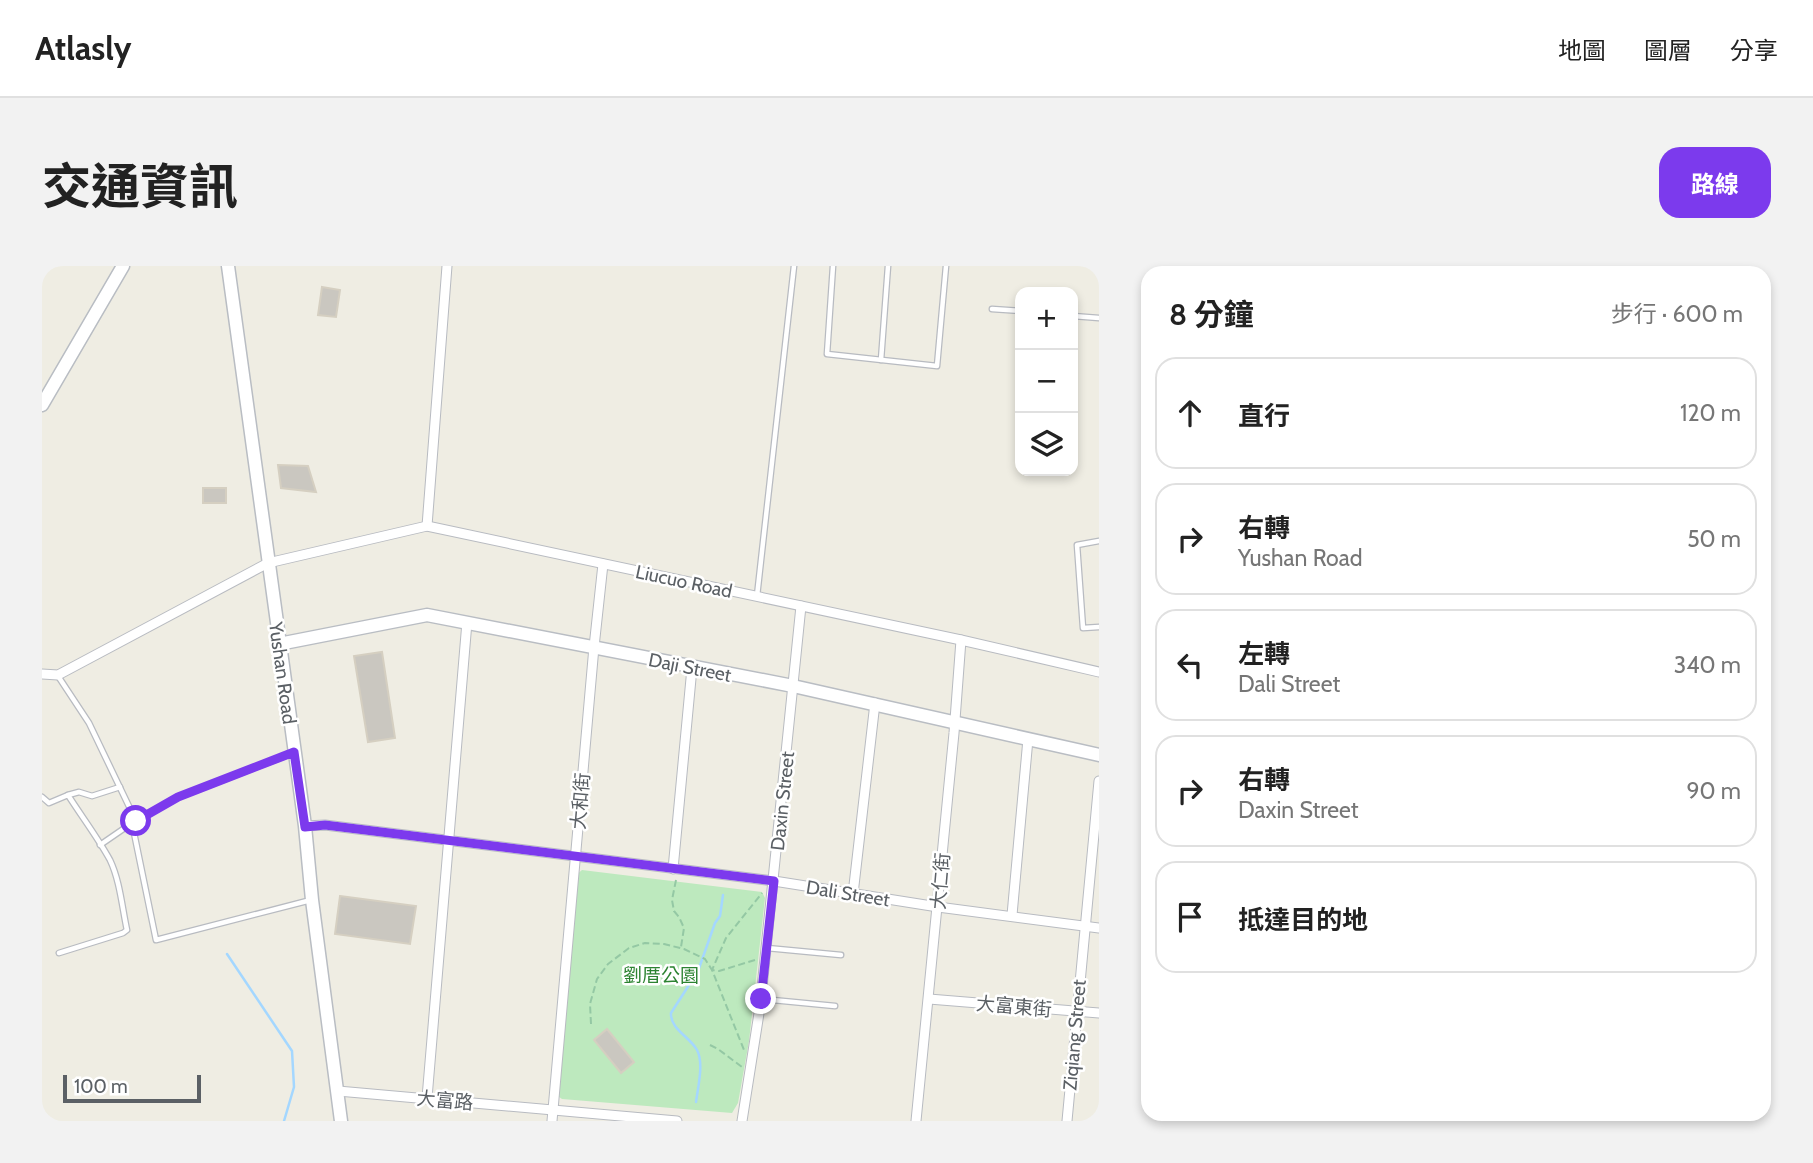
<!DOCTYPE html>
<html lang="zh-TW">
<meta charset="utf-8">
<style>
:root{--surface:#fff;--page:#f2f2f2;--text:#222;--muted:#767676;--line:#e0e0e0;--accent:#7c3aed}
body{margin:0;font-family:Cabin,"Noto Sans TC",sans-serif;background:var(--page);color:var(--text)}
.controls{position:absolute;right:21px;top:21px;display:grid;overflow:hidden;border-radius:14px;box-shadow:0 4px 10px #0003}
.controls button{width:63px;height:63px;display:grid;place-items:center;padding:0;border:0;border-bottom:2px solid var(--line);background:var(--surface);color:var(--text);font:35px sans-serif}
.scale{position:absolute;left:21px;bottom:18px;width:138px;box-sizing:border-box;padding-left:7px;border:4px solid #5b6065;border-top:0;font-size:19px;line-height:24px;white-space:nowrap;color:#5b6065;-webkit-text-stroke:5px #fff;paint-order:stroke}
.stop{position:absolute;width:21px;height:21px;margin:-16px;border:5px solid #7c3aed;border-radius:50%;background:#fff}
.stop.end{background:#7c3aed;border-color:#fff;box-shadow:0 2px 7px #0008}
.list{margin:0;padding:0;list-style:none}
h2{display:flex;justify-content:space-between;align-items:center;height:91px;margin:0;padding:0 28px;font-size:30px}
h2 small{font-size:23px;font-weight:400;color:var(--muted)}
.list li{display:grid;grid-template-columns:46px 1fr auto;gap:21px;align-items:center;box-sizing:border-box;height:112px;margin:0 14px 14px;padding:0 14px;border:2px solid var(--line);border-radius:21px}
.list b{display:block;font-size:26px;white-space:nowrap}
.list p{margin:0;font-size:23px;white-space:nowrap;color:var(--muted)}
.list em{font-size:23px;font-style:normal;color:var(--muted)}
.icon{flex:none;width:38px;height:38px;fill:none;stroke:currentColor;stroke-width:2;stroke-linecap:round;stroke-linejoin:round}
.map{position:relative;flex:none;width:1057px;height:855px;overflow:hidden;border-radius:21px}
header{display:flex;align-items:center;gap:42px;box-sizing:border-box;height:98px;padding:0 35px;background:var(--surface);border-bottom:2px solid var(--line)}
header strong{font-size:33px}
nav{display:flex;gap:38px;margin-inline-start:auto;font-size:24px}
.intro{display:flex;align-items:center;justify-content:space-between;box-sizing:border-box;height:168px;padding:0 42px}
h1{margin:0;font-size:49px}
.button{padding:18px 32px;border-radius:21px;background:var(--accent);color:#fff;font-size:24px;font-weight:700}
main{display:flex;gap:42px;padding:0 42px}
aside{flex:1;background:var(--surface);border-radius:21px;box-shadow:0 4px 10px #0003}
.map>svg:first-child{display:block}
.green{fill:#bde9be}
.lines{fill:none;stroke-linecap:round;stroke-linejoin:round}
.stream{stroke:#a4d7ff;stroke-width:2.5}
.building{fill:#cac7c0;stroke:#d5cfc1;stroke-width:2}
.lane-casing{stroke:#b8bbc1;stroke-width:7}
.street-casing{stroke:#b8bbc1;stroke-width:11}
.secondary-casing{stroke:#b9bdc3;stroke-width:15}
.path{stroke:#94c8a4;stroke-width:2;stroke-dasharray:7 3.5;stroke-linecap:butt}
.lane{stroke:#fff;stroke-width:4.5}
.street{stroke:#fff;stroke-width:9}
.secondary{stroke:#fff;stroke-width:12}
.route{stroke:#7c3aed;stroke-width:9}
.labels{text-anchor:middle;stroke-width:5;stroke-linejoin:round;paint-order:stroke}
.street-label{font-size:19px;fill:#5b6065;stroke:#fff}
.park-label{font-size:19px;fill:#2c8331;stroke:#fff}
</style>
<header>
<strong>Atlasly</strong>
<nav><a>地圖</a><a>圖層</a><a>分享</a></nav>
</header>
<div class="intro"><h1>交通資訊</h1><a class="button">路線</a></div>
<main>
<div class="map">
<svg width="1057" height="855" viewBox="0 0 1057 855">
<rect width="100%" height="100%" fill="#efede3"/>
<polygon class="green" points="540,604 720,626 723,632 707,775 696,837 690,847 520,833 513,828 533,610"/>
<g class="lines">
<g class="stream">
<polyline points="185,688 250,785 252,821 242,855"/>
<path d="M654 836C656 821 662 797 655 784 648 771 628 763 629 747L656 705 673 657 678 650 681 629"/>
</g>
</g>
<g class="building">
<polygon points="280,21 298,24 294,51 276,49"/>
<polygon points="236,199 266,200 274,226 239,222"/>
<rect x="161" y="222" width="23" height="15"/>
<polygon points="340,386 353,472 326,476 312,390"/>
<polygon points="298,630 374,640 368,678 293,668"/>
<polygon points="565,763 592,796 579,807 552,774"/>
</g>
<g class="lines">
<g class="lane-casing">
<g id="lane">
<polyline points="791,0 785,88 895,100 904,0"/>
<polyline points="950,43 978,45"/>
<polyline points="1031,50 1057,52"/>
<polyline points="839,94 846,0"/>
<polyline points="1057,275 1035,279 1041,362 1057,361"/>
<polyline points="715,330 752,0"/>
<polyline points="16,410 47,457 94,555"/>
<polyline points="26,529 37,526 50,530 78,521"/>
<path d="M0 531 7 537 26 529C40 551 56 572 68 594 78 615 80 641 85 664L81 667 17 687"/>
<polyline points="90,557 114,674 269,634"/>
<polyline points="58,579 90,557 137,531 251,487"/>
<polyline points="725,682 799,689"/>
<polyline points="720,733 793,740"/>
</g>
</g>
<g class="street-casing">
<g id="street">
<polyline points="385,260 405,0"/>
<polyline points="0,408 16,409 226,297 385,260 919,374 1057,406"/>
<polyline points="263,560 283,559 732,615 896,641 1057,662"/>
<polyline points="631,603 650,402"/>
<polyline points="811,628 833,437"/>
<polyline points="970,649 986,473"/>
<polyline points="887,733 1057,747"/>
<polyline points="296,825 635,855"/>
<polyline points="385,832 425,356"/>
<polyline points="510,855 552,381 561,298"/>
<polyline points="700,855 718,741 759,340"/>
<polyline points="874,855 912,467 919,374"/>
<polyline points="1025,855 1057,515"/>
</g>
</g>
<g class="secondary-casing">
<g id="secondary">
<polyline points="186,0 263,560 270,634 299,855"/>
<polyline points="0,139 81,0"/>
<polyline points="237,378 385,349 751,420 1057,489"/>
</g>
</g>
<g class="path">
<polyline points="634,614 630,634 632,645 637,651 642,662 639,681"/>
<polyline points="713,694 677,705 670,704 684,672 720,627"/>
<polyline points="549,758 548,738 555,713 566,698 587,682 603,677 622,678 642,683 663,693 670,704 702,784"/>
<polyline points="668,779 676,783 700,801"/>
</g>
<use href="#lane" class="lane"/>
<use href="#street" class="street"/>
<use href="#secondary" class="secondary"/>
</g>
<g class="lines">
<polyline class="route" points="94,555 136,531 252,486 263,561 283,559 732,615 719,733"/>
</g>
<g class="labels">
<g class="street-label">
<text transform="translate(642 315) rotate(12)" y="7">Liucuo Road</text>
<text transform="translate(648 401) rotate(11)" y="7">Daji Street</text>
<text transform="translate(241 407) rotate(82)" y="7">Yushan Road</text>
<text transform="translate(538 535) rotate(-85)" y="7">大和街</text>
<text transform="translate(740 535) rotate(-84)" y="7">Daxin Street</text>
<text transform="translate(898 615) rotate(-85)" y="7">大仁街</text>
<text transform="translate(806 627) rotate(9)" y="7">Dali Street</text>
<text transform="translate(972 740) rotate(5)" y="7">大富東街</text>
<text transform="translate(1032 769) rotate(-85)" y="7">Ziqiang Street</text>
<text transform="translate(403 834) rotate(5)" y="7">大富路</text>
</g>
<g class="park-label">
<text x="619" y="716">劉厝公園</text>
</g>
</g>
</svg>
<div class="controls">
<button>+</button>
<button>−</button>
<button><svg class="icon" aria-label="layers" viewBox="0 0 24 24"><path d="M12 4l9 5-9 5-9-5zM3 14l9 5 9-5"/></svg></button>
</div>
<div class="scale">100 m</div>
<div class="stop" style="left:94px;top:555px"></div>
<div class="stop end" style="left:719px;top:733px"></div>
</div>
<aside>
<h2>8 分鐘<small>步行 · 600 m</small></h2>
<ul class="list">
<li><svg class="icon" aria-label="ahead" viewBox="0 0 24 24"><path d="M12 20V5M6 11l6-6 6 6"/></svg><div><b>直行</b></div><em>120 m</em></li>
<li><svg class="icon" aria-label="right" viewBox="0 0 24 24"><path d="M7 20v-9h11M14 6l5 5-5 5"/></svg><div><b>右轉</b><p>Yushan Road</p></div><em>50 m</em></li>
<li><svg class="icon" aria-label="left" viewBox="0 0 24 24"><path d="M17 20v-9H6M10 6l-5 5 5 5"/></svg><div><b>左轉</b><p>Dali Street</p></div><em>340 m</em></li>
<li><svg class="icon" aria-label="right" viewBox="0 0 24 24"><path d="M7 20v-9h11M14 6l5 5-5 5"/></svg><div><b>右轉</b><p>Daxin Street</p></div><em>90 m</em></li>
<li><svg class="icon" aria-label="arrive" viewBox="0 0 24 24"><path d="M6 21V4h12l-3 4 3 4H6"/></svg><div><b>抵達目的地</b></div></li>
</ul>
</aside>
</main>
